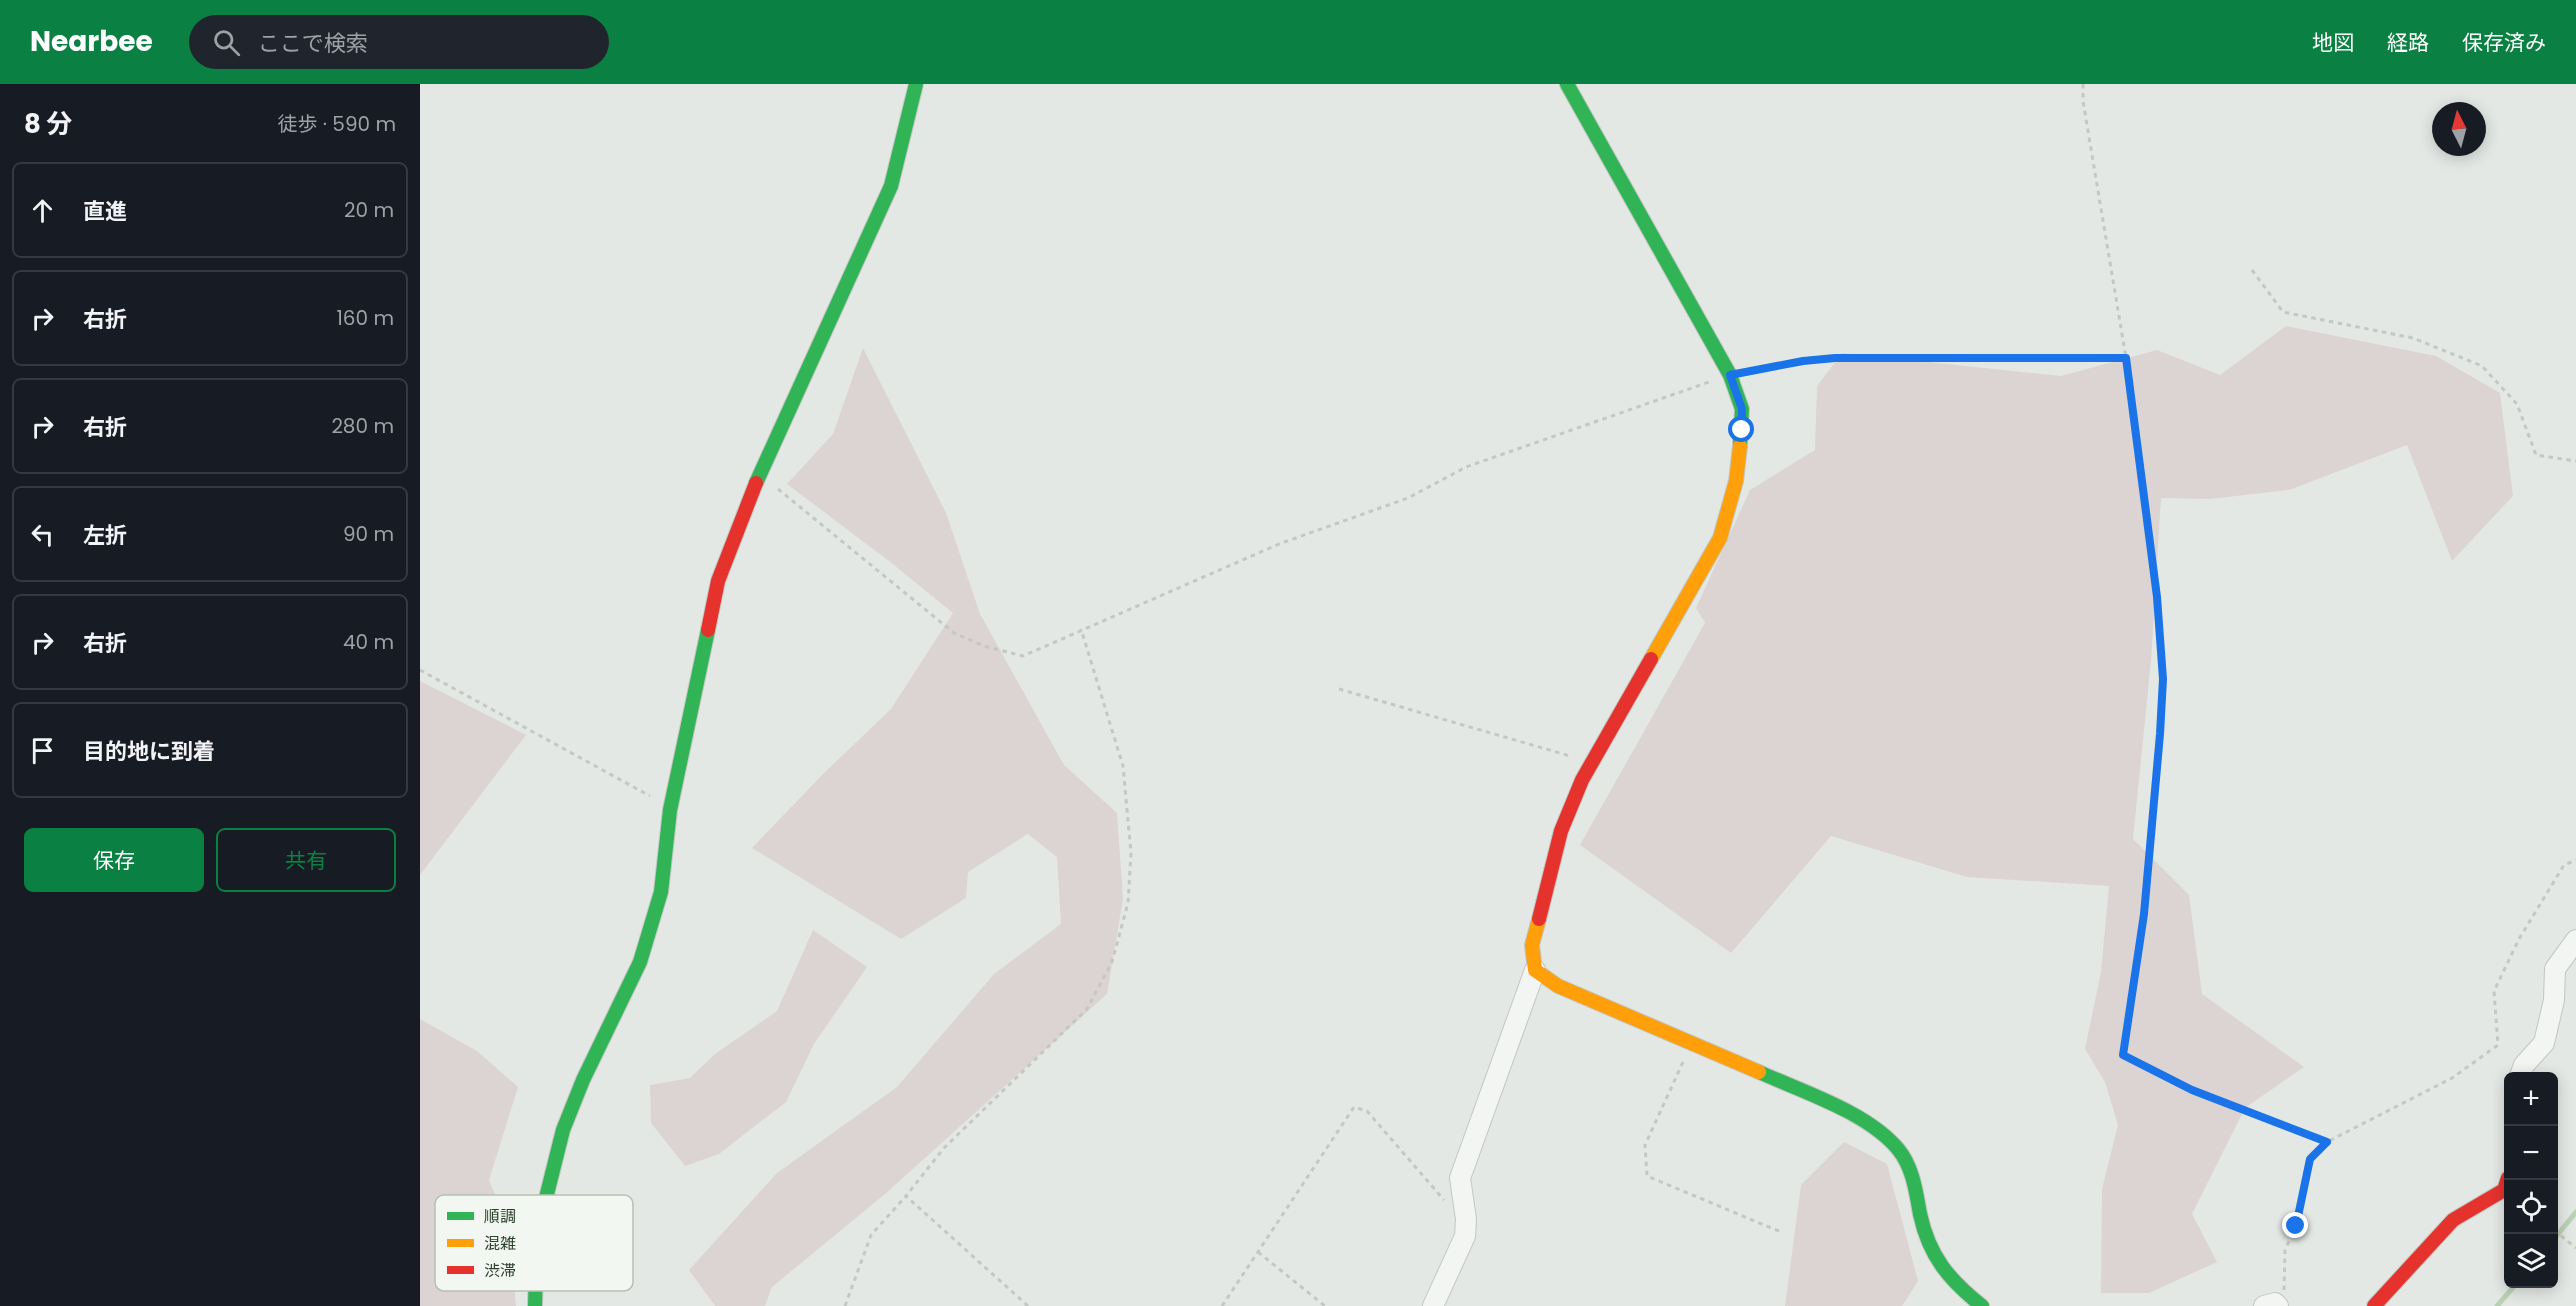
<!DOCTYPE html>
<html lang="ja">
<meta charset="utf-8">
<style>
:root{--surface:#171b24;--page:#20242c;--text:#f1f3f6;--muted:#9ea1a6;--line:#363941;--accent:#0b8043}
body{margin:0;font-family:Poppins,"Noto Sans JP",sans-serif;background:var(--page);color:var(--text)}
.controls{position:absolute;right:18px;bottom:18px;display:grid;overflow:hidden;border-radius:9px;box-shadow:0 3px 15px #0003}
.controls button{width:54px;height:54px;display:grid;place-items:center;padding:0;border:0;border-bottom:2px solid var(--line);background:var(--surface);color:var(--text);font:30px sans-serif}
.compass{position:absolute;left:2012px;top:18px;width:54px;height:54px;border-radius:50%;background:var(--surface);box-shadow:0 3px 15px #0003;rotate:354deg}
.stop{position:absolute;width:18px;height:18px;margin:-14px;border:4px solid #1a73e8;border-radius:50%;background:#fff}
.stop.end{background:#1a73e8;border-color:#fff;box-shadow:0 2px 6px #0008}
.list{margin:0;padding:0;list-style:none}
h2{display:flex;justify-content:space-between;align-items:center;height:78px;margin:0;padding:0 24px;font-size:26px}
h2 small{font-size:20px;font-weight:400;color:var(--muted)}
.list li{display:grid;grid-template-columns:39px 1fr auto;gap:18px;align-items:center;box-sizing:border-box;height:96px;margin:0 12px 12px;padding:0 12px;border:2px solid var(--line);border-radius:9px}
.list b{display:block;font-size:22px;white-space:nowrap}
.list em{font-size:20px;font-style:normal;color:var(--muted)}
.actions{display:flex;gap:12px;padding:18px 24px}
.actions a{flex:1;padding:14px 0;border:2px solid var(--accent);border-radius:9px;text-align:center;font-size:21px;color:var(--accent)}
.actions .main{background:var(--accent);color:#fff}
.icon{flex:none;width:33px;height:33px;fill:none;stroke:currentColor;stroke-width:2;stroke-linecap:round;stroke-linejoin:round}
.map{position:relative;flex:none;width:2156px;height:1222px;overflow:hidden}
header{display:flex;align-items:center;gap:36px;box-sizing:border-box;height:84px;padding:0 30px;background:var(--accent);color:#fff}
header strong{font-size:28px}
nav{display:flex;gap:33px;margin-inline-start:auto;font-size:21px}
.search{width:420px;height:54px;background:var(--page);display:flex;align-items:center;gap:15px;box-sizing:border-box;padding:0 21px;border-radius:33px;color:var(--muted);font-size:22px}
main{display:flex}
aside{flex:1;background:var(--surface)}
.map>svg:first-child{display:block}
.green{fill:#dbd4d2}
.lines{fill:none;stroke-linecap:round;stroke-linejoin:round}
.stream{stroke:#bad1b4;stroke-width:5}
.street-casing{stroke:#c2c6c2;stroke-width:22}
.fast-casing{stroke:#c2c6c2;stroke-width:16}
.slow-casing{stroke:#c2c6c2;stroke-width:16}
.jam-casing{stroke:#c2c6c2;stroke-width:16}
.path{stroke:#c4c8c4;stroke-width:3;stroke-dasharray:4.5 4.5;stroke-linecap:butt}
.street{stroke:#f3f5f3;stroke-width:20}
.fast{stroke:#30b455;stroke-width:14}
.slow{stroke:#ff9f0a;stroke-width:14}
.jam{stroke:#e5322d;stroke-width:14}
.route{stroke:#1a73e8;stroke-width:8}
.key{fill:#f2f7f2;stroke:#b7c0b6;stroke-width:1.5}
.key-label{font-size:16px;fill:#2d402b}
</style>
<header>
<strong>Nearbee</strong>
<div class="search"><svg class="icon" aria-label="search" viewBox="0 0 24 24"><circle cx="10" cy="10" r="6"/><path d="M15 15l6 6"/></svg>ここで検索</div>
<nav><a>地図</a><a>経路</a><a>保存済み</a></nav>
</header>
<main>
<aside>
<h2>8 分<small>徒歩 · 590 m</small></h2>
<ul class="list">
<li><svg class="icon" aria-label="ahead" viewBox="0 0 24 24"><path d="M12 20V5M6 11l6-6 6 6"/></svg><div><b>直進</b></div><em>20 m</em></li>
<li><svg class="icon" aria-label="right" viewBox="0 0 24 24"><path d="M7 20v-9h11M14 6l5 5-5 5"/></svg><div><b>右折</b></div><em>160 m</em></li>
<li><svg class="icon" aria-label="right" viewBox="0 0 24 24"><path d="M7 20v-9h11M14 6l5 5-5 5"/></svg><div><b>右折</b></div><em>280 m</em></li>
<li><svg class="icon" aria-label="left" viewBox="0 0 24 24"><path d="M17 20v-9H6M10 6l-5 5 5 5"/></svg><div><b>左折</b></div><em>90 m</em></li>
<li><svg class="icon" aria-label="right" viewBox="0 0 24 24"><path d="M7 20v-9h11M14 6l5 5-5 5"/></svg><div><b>右折</b></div><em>40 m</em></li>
<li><svg class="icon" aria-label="arrive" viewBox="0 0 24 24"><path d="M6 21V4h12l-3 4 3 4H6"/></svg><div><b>目的地に到着</b></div></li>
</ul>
<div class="actions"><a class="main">保存</a><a>共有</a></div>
</aside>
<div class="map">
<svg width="2156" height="1222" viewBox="0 0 2156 1222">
<rect width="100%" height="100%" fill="#e4e8e4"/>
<g class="green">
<polygon points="1866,242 2016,272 2080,309 2093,412 2032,477 1987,361 1869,406 1790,415 1741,414 1731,577 1713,755 1769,811 1782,910 1884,983 1825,1024 1772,1130 1797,1178 1729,1209 1681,1209 1682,1105 1698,1041 1685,998 1665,965 1681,888 1689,802 1547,793 1411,752 1311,869 1160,761 1285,539 1276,524 1330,406 1395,366 1397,302 1422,269 1641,292 1737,266 1800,291"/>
<polygon points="443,264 526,429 560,530 644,681 697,729 703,815 687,910 465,1110 352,1203 345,1222 295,1222 269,1186 357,1089 477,1003 574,890 641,840 637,773 608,750 548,788 546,814 481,855 332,764 403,690 471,625 533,529 469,477 367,400 413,350"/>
<polygon points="0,597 106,651 0,791"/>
<polygon points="393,846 447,883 394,960 366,1018 299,1070 265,1082 231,1039 230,1001 270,994 295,970 357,927"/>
<polygon points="0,935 57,967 98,1003 69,1096 90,1147 96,1222 0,1222"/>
<polygon points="1424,1058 1467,1080 1498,1197 1482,1222 1365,1222 1381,1101"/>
</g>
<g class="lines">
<g class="stream">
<polyline points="2134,1155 2156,1128"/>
<polyline points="2077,1222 2096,1200"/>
</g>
<g class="street-casing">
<g id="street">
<polyline points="2100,992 2104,981 2124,959 2134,916 2135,885 2156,856"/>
<polyline points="1013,1222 1045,1152 1046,1135 1040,1094 1115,886"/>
<polyline points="1844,1222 1855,1219 1858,1222"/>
</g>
</g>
<g class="fast-casing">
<g id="fast">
<polyline points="1147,0 1310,291 1322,325 1320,362"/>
<polyline points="336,399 471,102 496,0"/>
<path d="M1339 988C1383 1008 1447 1028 1478 1065 1493 1083 1496 1108 1500 1130 1509 1172 1529 1196 1562 1222"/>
<polyline points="115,1222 117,1150 143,1046 163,996 220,878 241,808 250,726 288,546"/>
</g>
</g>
<g class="slow-casing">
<g id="slow">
<polyline points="1231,575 1300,454 1316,397 1320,362"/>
<polyline points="1119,835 1112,861 1115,886 1138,902 1339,988"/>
</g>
</g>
<g class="jam-casing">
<g id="jam">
<polyline points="288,546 298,497 336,399"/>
<polyline points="1119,835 1141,747 1162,696 1231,575"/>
<polyline points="1954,1222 2033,1136 2084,1106 2088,1094"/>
</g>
</g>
<g class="path">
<polyline points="1663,0 1663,17 1706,274 1737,513 1743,595 1740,650 1724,830 1703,971 1771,1006 1907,1058"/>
<polyline points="1832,186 1863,228 1993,254 2062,282 2097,320 2116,371 2156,377"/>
<polyline points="1330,287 1415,274 1706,274"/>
<polyline points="358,405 534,549 564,562 603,572 859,460 988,414 1046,383 1289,298"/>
<polyline points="0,586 230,712"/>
<polyline points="919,605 1150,672"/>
<polyline points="1263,978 1225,1061 1227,1092 1361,1148"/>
<polyline points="2134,1146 2156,1164"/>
<polyline points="838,1168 905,1222"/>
<polyline points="1864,1206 1865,1166 1876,1142 1890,1075 1907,1058 2032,994 2078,961 2074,907 2099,855 2144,781 2156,776"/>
<polyline points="425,1222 451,1151 486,1112"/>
<polyline points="608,1222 486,1112 524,1064 667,925 692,878 708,819 711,769 703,682 661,545"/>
<polyline points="802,1222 934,1023 947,1027 1024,1116"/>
</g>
<use href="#street" class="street"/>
<use href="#fast" class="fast"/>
<use href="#slow" class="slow"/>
<use href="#jam" class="jam"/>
</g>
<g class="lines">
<polyline class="route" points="1322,346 1322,325 1310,291 1383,277 1415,274 1706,274 1737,513 1743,595 1740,650 1724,830 1703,971 1772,1006 1907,1058 1890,1075 1876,1142"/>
</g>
<rect x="15" y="1111" width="198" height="96" rx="9" class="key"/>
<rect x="27" y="1128" width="27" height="8" fill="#30b455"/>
<rect x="27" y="1155" width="27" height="8" fill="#ff9f0a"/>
<rect x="27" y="1182" width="27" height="8" fill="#e5322d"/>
<g class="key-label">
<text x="64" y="1138">順調</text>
<text x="64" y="1165">混雑</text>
<text x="64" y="1192">渋滞</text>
</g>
</svg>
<div class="controls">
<button>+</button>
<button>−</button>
<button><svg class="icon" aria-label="locate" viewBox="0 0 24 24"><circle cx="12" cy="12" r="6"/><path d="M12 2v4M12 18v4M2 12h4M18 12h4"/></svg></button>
<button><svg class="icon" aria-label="layers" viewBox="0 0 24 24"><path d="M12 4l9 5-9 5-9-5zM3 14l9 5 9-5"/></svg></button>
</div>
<svg class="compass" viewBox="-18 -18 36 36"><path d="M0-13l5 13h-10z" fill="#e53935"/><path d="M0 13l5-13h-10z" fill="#9ea1a6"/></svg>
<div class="stop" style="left:1322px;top:346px"></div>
<div class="stop end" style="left:1876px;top:1142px"></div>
</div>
</main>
